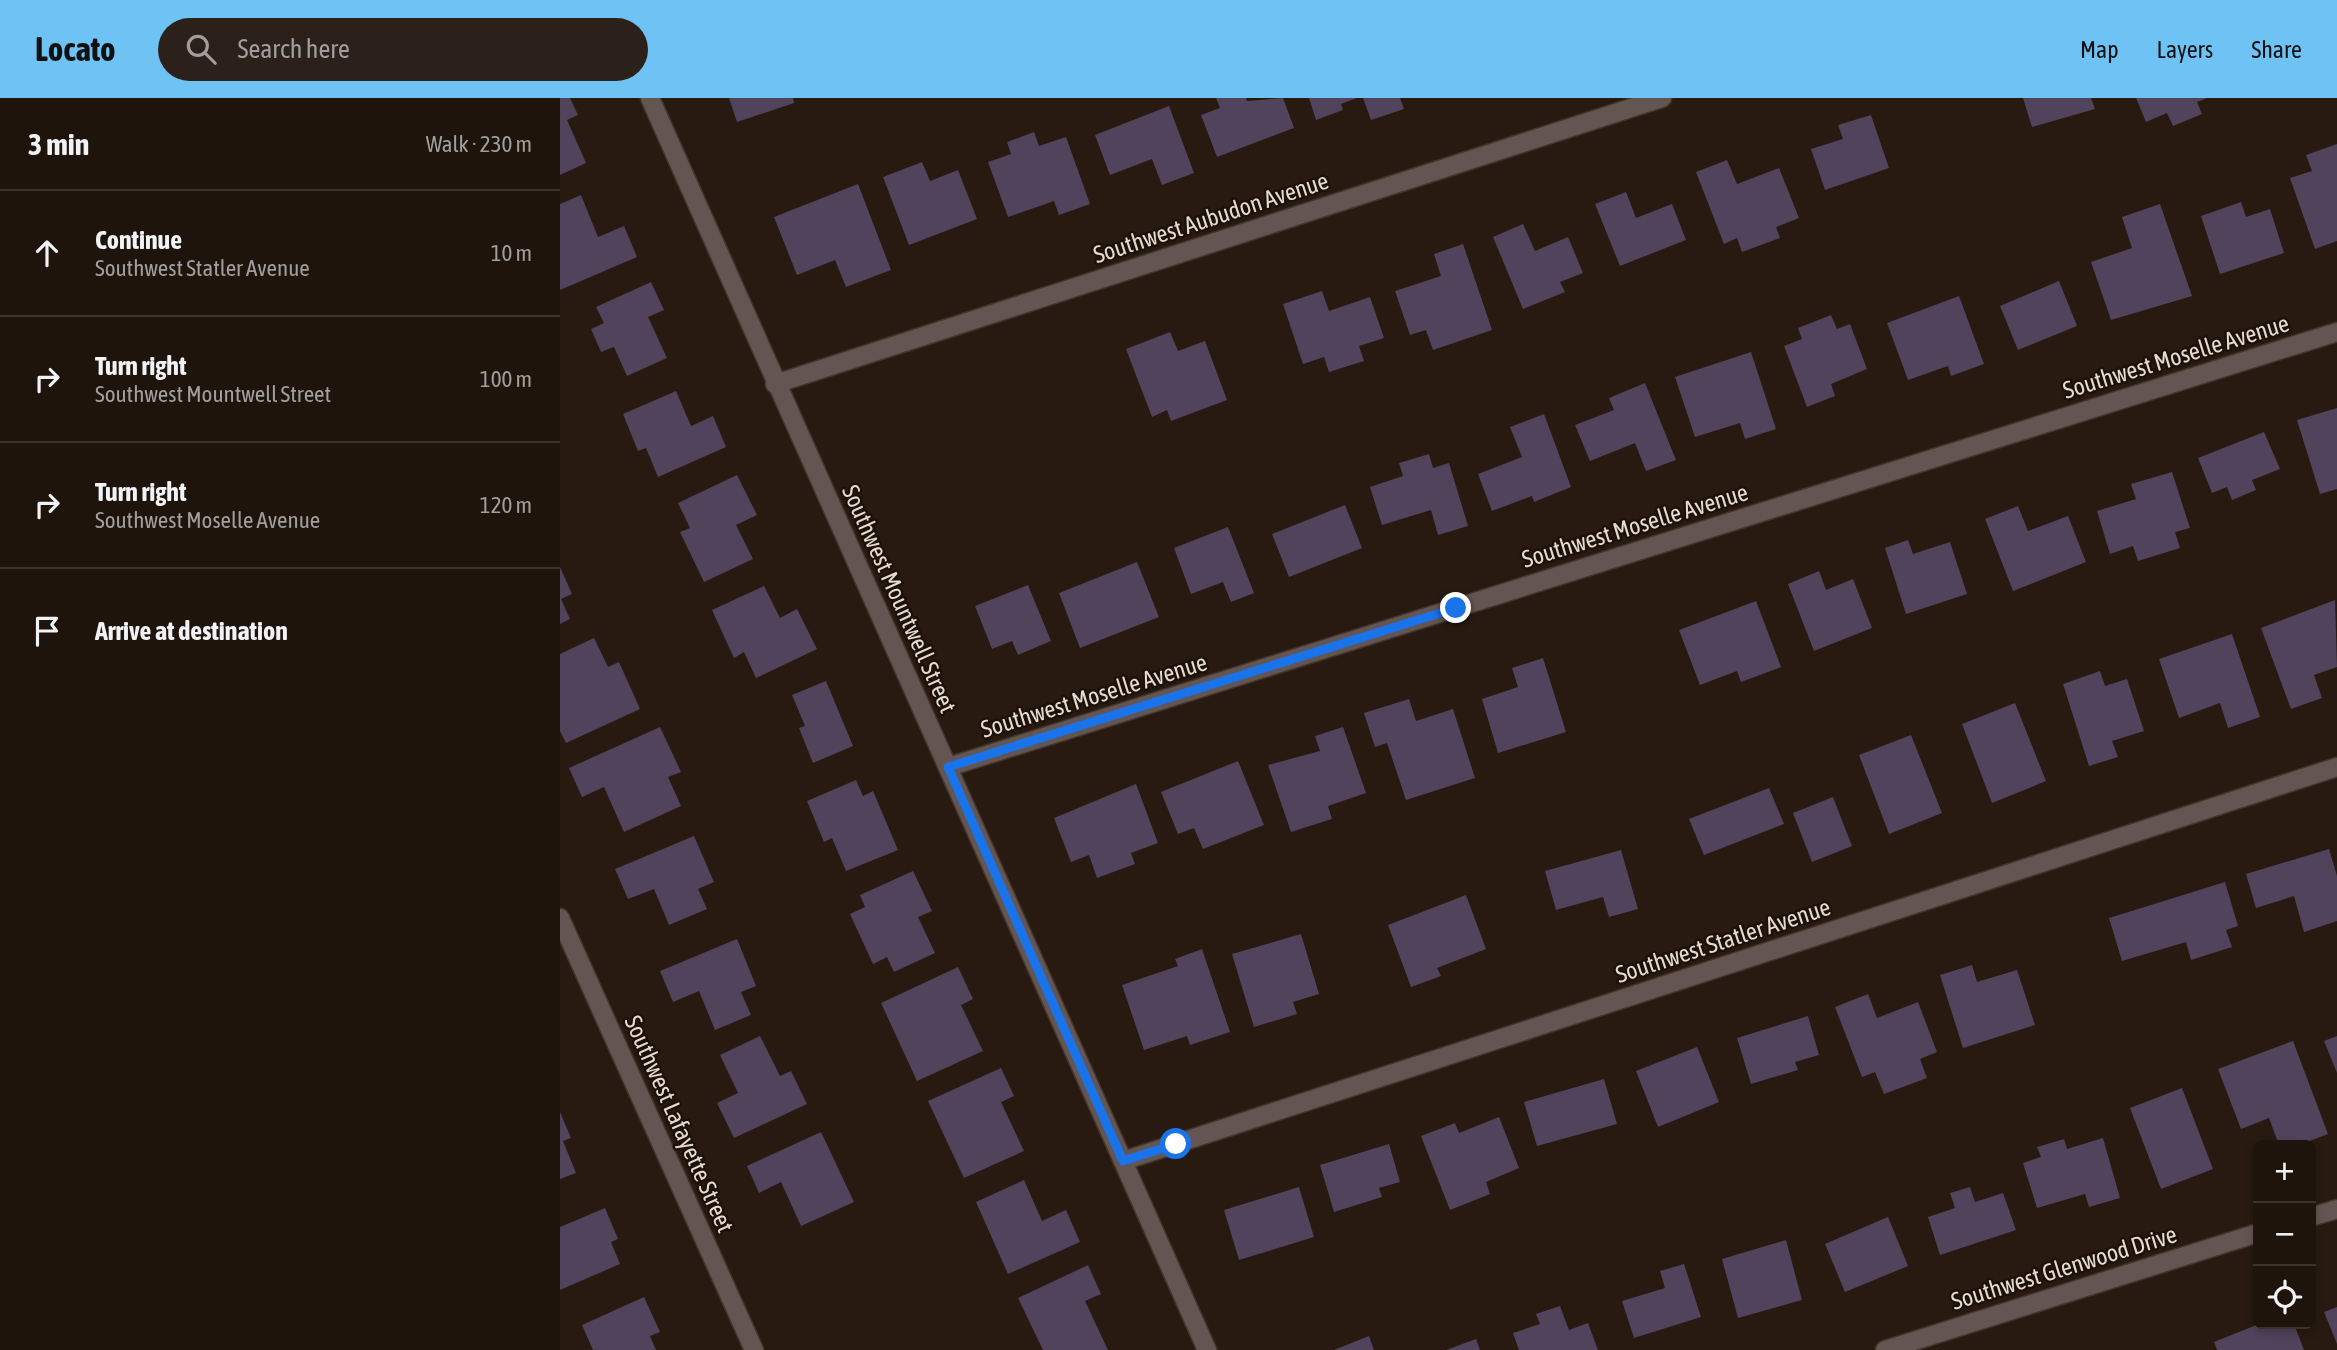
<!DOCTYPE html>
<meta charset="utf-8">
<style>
:root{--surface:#1e140c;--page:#2b211a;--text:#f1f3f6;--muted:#a19e9d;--line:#3c332d;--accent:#6fc2f4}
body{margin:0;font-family:"Asap Condensed",sans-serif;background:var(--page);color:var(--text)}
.controls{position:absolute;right:21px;bottom:21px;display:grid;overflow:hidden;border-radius:10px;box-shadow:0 4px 10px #0003}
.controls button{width:63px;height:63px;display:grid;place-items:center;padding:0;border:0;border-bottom:2px solid var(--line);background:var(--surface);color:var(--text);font:35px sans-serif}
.stop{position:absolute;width:21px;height:21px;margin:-16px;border:5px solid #1a73e8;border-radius:50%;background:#fff}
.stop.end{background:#1a73e8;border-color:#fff;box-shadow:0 2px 7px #0008}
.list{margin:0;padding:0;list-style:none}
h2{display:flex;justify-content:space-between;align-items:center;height:91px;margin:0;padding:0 28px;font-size:30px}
h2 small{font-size:23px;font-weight:400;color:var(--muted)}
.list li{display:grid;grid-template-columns:46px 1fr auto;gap:21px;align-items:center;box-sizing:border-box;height:126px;padding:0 28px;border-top:2px solid var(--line)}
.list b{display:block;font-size:26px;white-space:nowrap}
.list p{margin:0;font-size:23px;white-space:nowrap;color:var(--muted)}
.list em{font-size:23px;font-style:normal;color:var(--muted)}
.icon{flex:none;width:38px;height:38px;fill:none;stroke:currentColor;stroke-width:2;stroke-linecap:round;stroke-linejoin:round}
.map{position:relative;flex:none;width:1777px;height:1252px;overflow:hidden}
header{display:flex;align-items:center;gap:42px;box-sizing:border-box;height:98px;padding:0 35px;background:var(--accent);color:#111}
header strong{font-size:33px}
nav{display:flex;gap:38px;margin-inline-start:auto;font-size:24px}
.search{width:490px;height:63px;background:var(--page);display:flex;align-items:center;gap:18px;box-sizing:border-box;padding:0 24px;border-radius:38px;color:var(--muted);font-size:26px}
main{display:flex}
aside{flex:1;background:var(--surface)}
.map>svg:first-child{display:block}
.building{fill:#50435b}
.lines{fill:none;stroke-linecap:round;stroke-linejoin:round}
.minor-casing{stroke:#42352c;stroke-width:21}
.minor{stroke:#635552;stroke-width:18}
.route{stroke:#1a73e8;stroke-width:9}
.labels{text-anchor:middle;stroke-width:5;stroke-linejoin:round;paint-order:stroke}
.street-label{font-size:24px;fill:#e5dbd5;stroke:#1e1107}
</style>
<header>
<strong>Locato</strong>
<div class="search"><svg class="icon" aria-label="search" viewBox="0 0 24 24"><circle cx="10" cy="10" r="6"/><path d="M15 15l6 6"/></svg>Search here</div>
<nav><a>Map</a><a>Layers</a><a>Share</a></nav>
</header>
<main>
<aside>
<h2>3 min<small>Walk · 230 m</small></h2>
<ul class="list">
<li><svg class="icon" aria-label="ahead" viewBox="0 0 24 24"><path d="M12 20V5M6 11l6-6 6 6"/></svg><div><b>Continue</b><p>Southwest Statler Avenue</p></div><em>10 m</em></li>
<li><svg class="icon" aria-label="right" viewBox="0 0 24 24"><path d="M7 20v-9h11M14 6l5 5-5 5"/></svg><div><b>Turn right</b><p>Southwest Mountwell Street</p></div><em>100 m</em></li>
<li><svg class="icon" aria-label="right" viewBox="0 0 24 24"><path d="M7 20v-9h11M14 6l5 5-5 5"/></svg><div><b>Turn right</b><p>Southwest Moselle Avenue</p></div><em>120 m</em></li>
<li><svg class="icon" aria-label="arrive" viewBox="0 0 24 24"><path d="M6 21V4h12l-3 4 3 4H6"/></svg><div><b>Arrive at destination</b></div></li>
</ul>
</aside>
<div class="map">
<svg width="1777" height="1252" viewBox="0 0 1777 1252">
<rect width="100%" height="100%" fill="#281a10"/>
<g class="building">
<polygon points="0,0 10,0 18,17 7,22 26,65 0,77"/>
<polygon points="169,0 233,0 234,5 177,24"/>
<polygon points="656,0 686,0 687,3 723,0 734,30 657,59 641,17 660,10"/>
<polygon points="749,0 797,0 781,6 783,12 756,22"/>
<polygon points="803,0 840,0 844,11 811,22"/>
<polygon points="1463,0 1531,0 1535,11 1472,29"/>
<polygon points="1576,0 1647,0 1637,4 1642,16 1613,28 1607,15 1586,24"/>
<polygon points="609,8 634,75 602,87 592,61 550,77 535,37"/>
<polygon points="1311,17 1329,70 1265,92 1251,51 1283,41 1278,27"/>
<polygon points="474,34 479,48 506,39 530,106 499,117 494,103 448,119 428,64 451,56 447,44"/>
<polygon points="1777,46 1777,143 1755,151 1730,80 1752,73 1746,57"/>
<polygon points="1167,62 1177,86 1219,70 1239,120 1216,129 1220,140 1182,154 1177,140 1164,146 1136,74"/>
<polygon points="362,64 370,83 398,72 417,121 349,147 323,79"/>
<polygon points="298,86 331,172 286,189 275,162 237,177 214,119"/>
<polygon points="1066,94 1076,120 1112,106 1126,142 1060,168 1035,106"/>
<polygon points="21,97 38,139 64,128 77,159 0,192 0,106"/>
<polygon points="1681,104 1686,119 1710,111 1724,155 1660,176 1641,118"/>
<polygon points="1600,106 1632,198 1551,222 1531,164 1572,150 1562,119"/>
<polygon points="963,126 975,153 1008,139 1023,175 1000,184 1005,194 963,211 933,139"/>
<polygon points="903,146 932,232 873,252 866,232 850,237 835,193 881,178 874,156"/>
<polygon points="1499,183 1517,228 1458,252 1440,208"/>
<polygon points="91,184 104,212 88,219 107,260 67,278 54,249 41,254 31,231 44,225 36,209"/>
<polygon points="762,193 769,213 810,199 824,240 799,248 804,263 769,274 764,259 743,266 723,206"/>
<polygon points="1399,198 1424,266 1391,278 1388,268 1348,282 1327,225"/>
<polygon points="1271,217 1277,231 1290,226 1307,271 1271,286 1275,298 1247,309 1224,248 1242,241 1238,230"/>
<polygon points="610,234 618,253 645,243 667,302 611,323 607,312 592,319 566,251"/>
<polygon points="1191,254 1216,331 1185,341 1180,325 1135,339 1115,279"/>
<polygon points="1085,285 1116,362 1086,373 1075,345 1030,363 1015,327 1054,312 1049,300"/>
<polygon points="116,293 131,328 153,318 166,349 98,379 86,350 78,353 63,316"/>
<polygon points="1777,310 1777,391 1760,396 1737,322"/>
<polygon points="984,316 1011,389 974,404 972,398 932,413 918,376 962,359 950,329"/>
<polygon points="1704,334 1720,371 1692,382 1696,392 1672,402 1667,389 1652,395 1638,360"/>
<polygon points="869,356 873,370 889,365 908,428 878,437 871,412 822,427 810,389 843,378 839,365"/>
<polygon points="1612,374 1630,430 1615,434 1620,450 1578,463 1573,448 1550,456 1537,413 1576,401 1571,386"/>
<polygon points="177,377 197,417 176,427 193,461 144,484 120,434 130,430 118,405"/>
<polygon points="785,407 802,450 729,479 712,436"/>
<polygon points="1458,408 1468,433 1508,418 1526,464 1453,493 1425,421"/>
<polygon points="668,429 694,495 671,504 663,484 631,496 614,450"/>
<polygon points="1348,442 1353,456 1390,444 1407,496 1346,516 1325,450"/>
<polygon points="577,464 599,519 520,550 499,495"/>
<polygon points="0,469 12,496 1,501 10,521 0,526"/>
<polygon points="1259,473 1266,492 1293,481 1312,530 1254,553 1228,486"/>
<polygon points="468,487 491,543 458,557 452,543 432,551 415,508"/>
<polygon points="204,488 220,520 237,511 257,551 196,580 184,554 174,560 152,512"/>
<polygon points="1775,502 1777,569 1754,577 1762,600 1731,611 1701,530"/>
<polygon points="1196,503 1221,569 1181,584 1177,573 1140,587 1119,532"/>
<polygon points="1672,536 1700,619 1668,630 1660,605 1619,620 1599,561"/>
<polygon points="34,540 48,569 59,564 80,611 6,645 0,633 0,556"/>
<polygon points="983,560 1006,634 938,655 922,601 958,589 952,570"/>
<polygon points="1540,573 1545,588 1567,581 1584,633 1552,643 1558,659 1529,668 1503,586"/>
<polygon points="266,583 293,648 253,665 239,630 245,628 232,597"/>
<polygon points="849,601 856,623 893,611 915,680 846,702 827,645 815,649 804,615"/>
<polygon points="1455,605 1486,683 1432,705 1402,626"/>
<polygon points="100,629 121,674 108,679 121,708 64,734 44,689 22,699 9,670"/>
<polygon points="783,629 806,695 768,708 772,721 731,734 708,667 760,653 755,638"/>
<polygon points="1351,637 1382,715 1329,736 1299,657"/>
<polygon points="678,663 704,727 643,751 634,730 618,736 601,694"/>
<polygon points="296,682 303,698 313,693 338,752 286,773 272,740 264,744 247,703"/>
<polygon points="576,686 598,745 571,755 575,766 537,780 529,757 511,764 494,720"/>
<polygon points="1209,690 1224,726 1144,757 1129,721"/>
<polygon points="1273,699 1292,748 1252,764 1233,715"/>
<polygon points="134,738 154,784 138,791 147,811 109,827 94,791 68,801 55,771"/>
<polygon points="1769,751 1777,778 1777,823 1744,834 1734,798 1696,810 1686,776"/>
<polygon points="1061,752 1078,811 1049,819 1043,799 996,812 985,773"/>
<polygon points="353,773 372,813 358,819 375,855 334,874 327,859 313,866 290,816 305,809 300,797"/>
<polygon points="1665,784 1678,828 1666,832 1672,849 1631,862 1626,844 1562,863 1549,820"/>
<polygon points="906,797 926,851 877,870 881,878 851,889 828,827"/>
<polygon points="741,836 759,896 733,904 737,916 694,929 672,856"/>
<polygon points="177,841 196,888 181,894 191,917 155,932 139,893 113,904 100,873"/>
<polygon points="642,851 670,934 630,947 627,938 584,952 562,887 618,868 615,861"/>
<polygon points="1412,867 1417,884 1457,872 1475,927 1403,950 1380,877"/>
<polygon points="398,869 413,901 401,907 423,953 357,983 321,905"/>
<polygon points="1308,896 1317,920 1358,904 1377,954 1360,961 1367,980 1324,996 1315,974 1302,979 1275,909"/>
<polygon points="1248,918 1259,957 1235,964 1238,972 1191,986 1177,940"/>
<polygon points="200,938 220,978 231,973 247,1006 174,1040 157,1005 178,995 160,957"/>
<polygon points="1777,938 1777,975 1764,943"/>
<polygon points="1733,943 1768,1036 1739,1047 1719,1047 1709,1020 1681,1031 1658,971"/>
<polygon points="1137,949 1159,1004 1098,1029 1076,973"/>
<polygon points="441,970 454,998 441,1004 464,1053 404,1080 368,1003"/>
<polygon points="1044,981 1057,1026 977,1048 964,1004"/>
<polygon points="1622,990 1653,1071 1601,1091 1570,1010"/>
<polygon points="0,1014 11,1040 3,1043 16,1075 0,1081"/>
<polygon points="939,1019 959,1070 926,1084 930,1096 890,1112 861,1038 895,1025 899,1035"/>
<polygon points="261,1034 294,1104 241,1128 221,1084 199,1095 187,1068"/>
<polygon points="1543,1040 1560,1100 1529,1109 1525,1096 1477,1110 1463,1065 1481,1059 1477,1049 1504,1041 1507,1051"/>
<polygon points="829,1046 840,1084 819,1090 822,1099 774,1114 760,1067"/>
<polygon points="464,1082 482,1123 506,1112 520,1144 448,1176 416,1104"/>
<polygon points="739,1089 754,1139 679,1162 664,1112"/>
<polygon points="1410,1089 1415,1104 1443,1095 1456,1132 1380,1157 1368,1119 1395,1110 1390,1095"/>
<polygon points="45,1110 58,1141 51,1144 60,1166 0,1192 0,1129"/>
<polygon points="1328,1119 1348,1168 1285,1194 1265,1146"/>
<polygon points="1226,1142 1242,1202 1178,1220 1162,1161"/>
<polygon points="1124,1166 1141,1219 1074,1240 1062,1203 1105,1190 1100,1173"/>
<polygon points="528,1167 541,1196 525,1203 548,1252 483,1252 458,1200"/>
<polygon points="84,1199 100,1234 90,1238 96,1252 33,1252 22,1227"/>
<polygon points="1000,1208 1009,1232 1028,1225 1038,1252 959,1252 953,1235 980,1226 976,1216"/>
<polygon points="1777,1209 1777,1246 1764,1214"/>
<polygon points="1699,1226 1734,1226 1744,1252 1657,1252 1654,1244"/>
<polygon points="809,1238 814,1252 774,1252"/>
<polygon points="916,1241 920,1252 886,1252"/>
</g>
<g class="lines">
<g class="minor-casing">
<g id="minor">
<polyline points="90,0 647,1252"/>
<polyline points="215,286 1102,0"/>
<polyline points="388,669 1777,234"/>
<polyline points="0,820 194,1252"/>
<polyline points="563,1063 1777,669"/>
<polyline points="1751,1119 1777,1111"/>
<polyline points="1325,1252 1698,1135"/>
</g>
</g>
<use href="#minor" class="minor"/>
</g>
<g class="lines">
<polyline class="route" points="616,1046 563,1063 388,669 896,510"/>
</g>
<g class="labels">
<g class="street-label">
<text transform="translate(651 120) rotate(-18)" y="8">Southwest Aubudon Avenue</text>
<text transform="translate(1616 259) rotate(-17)" y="8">Southwest Moselle Avenue</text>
<text transform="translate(1075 428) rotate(-17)" y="8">Southwest Moselle Avenue</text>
<text transform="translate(339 501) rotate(66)" y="8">Southwest Mountwell Street</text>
<text transform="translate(534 598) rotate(-17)" y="8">Southwest Moselle Avenue</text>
<text transform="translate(1163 843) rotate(-18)" y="8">Southwest Statler Avenue</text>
<text transform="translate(119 1026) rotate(66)" y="8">Southwest Lafayette Street</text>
<text transform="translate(1504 1170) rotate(-17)" y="8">Southwest Glenwood Drive</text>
</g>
</g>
</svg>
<div class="controls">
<button>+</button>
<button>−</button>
<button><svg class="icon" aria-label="locate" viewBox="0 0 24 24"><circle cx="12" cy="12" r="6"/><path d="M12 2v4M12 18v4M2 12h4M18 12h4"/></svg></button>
</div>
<div class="stop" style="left:616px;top:1046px"></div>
<div class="stop end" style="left:896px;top:510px"></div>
</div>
</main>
